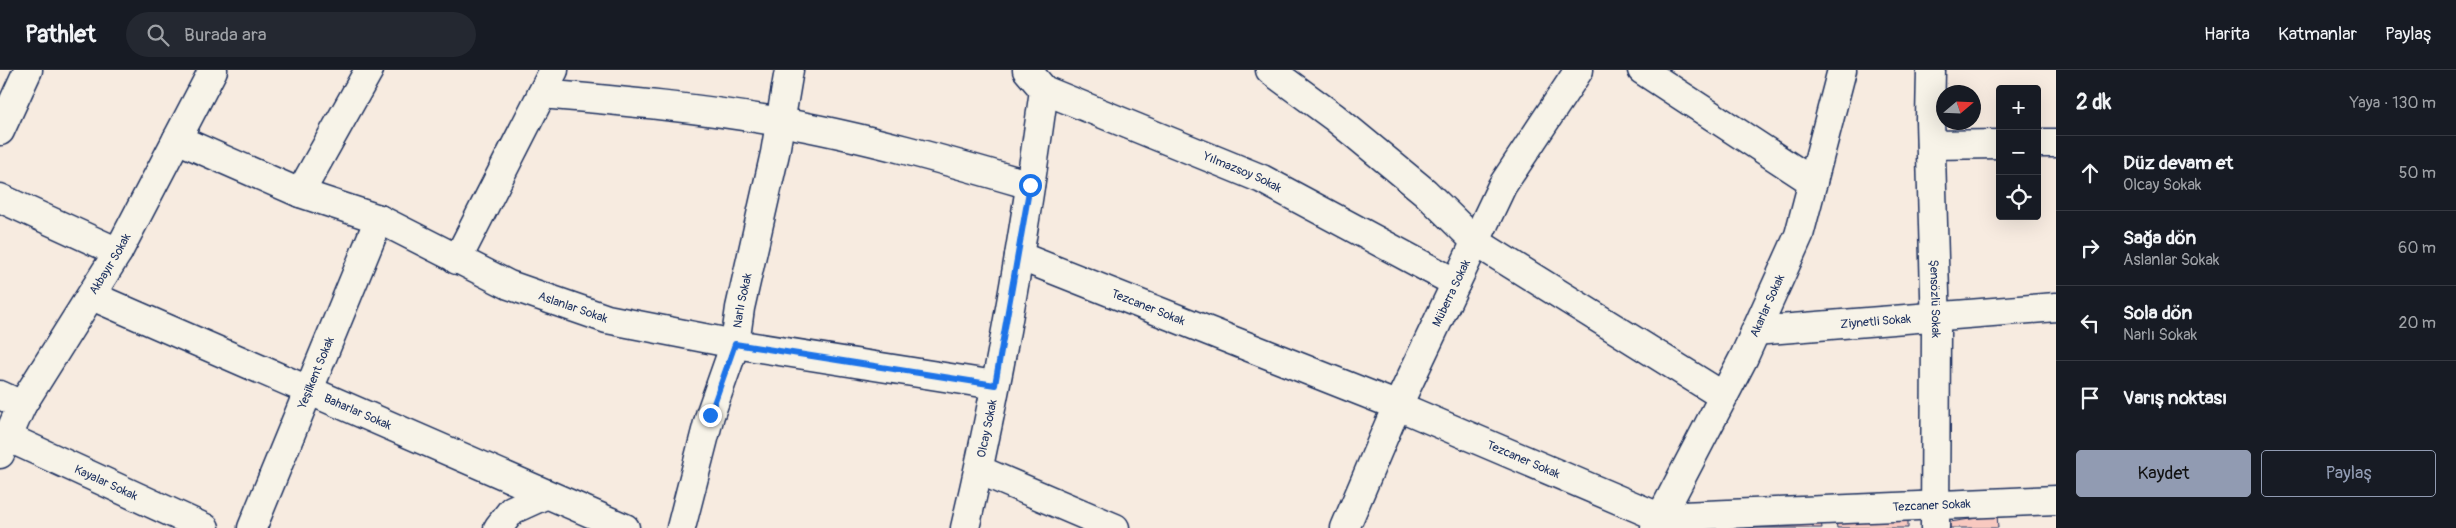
<!DOCTYPE html>
<html lang="tr">
<meta charset="utf-8">
<style>
:root{--surface:#171b24;--page:#242831;--text:#f1f3f6;--muted:#9ea1a6;--line:#363941;--accent:#919bb2}
body{margin:0;font-family:Pangolin,sans-serif;background:var(--page);color:var(--text)}
.controls{position:absolute;right:15px;top:15px;display:grid;overflow:hidden;border-radius:5px;box-shadow:0 5px 20px #0002}
.controls button{width:45px;height:45px;display:grid;place-items:center;padding:0;border:0;border-bottom:1px solid var(--line);background:var(--surface);color:var(--text);font:25px sans-serif}
.compass{position:absolute;left:1936px;top:15px;width:45px;height:45px;border-radius:50%;background:var(--surface);box-shadow:0 5px 20px #0002;rotate:71deg}
.stop{position:absolute;width:15px;height:15px;margin:-11px;border:4px solid #1a73e8;border-radius:50%;background:#fff}
.stop.end{background:#1a73e8;border-color:#fff;box-shadow:0 1px 5px #0008}
.list{margin:0;padding:0;list-style:none}
h2{display:flex;justify-content:space-between;align-items:center;height:65px;margin:0;padding:0 20px;font-size:21px}
h2 small{font-size:16px;font-weight:400;color:var(--muted)}
.list li{display:grid;grid-template-columns:32px 1fr auto;gap:15px;align-items:center;box-sizing:border-box;height:75px;padding:0 20px;border-top:1px solid var(--line)}
.list b{display:block;font-size:19px;white-space:nowrap}
.list p{margin:0;font-size:16px;white-space:nowrap;color:var(--muted)}
.list em{font-size:16px;font-style:normal;color:var(--muted)}
.actions{display:flex;gap:10px;padding:15px 20px}
.actions a{flex:1;padding:11px 0;border:1px solid var(--accent);border-radius:5px;text-align:center;font-size:18px;color:var(--accent)}
.actions .main{background:var(--accent);color:#111}
.icon{flex:none;width:28px;height:28px;fill:none;stroke:currentColor;stroke-width:2;stroke-linecap:round;stroke-linejoin:round}
.map{position:relative;flex:none;width:2056px;height:458px;overflow:hidden}
header{display:flex;align-items:center;gap:30px;box-sizing:border-box;height:70px;padding:0 25px;background:var(--surface);border-bottom:1px solid var(--line)}
header strong{font-size:24px}
nav{display:flex;gap:28px;margin-inline-start:auto;font-size:18px}
.search{width:350px;height:45px;background:var(--page);display:flex;align-items:center;gap:12px;box-sizing:border-box;padding:0 18px;border-radius:28px;color:var(--muted);font-size:19px}
main{display:flex}
aside{flex:1;background:var(--surface)}
.map>svg:first-child{display:block}
.building{fill:#f8c9c0;stroke:#1b2f5e}
.lines{fill:none;stroke-linecap:round;stroke-linejoin:round}
.minor-casing{stroke:#1b2f5e;stroke-width:31}
.minor{stroke:#f7f3e8;stroke-width:28}
.route{stroke:#1a73e8;stroke-width:6}
.labels{text-anchor:middle;stroke-width:4;stroke-linejoin:round;paint-order:stroke}
.street-label{font-size:12px;fill:#1b2f5e;stroke:#f7f3e8}
</style>
<header>
<strong>Pathlet</strong>
<div class="search"><svg class="icon" aria-label="search" viewBox="0 0 24 24"><circle cx="10" cy="10" r="6"/><path d="M15 15l6 6"/></svg>Burada ara</div>
<nav><a>Harita</a><a>Katmanlar</a><a>Paylaş</a></nav>
</header>
<main>
<div class="map">
<svg width="2056" height="458" viewBox="0 0 2056 458">
<rect width="100%" height="100%" fill="#f7ebe0"/>
<filter id="ink" filterUnits="userSpaceOnUse"><feTurbulence type="fractalNoise" baseFrequency=".02" numOctaves="2"/><feDisplacementMap in="SourceGraphic" scale="10" xChannelSelector="R" yChannelSelector="G"/><feConvolveMatrix kernelMatrix="1 2 1 2 8 2 1 2 1" color-interpolation-filters="sRGB"/></filter>
<g filter="url(#ink)">
<g class="building">
<polygon points="1997,445 1998,458 1950,458 1950,452"/>
<polygon points="1908,450 1908,458 1837,458 1836,451"/>
<polygon points="1821,451 1822,458 1746,458 1747,456"/>
</g>
<g class="lines">
<g class="minor-casing">
<g id="minor">
<path id="s1" d="M1027 0 1044 20 1262 109 1456 213"/>
<polyline points="1270,0 1334,47 1425,122 1476,172 1723,326"/>
<polyline points="1642,0 1813,112"/>
<path id="s2" d="M1931 0 1930 50 1936 258 1935 458"/>
<path d="M542 24C621 31 701 38 780 52 865 67 948 91 1030 115"/>
<polyline points="0,61 28,0"/>
<path id="s3" d="M177 69 300 123 379 149 509 215 607 249 735 274 995 315"/>
<polyline points="2037,73 2056,73"/>
<polyline points="1931,75 2000,74"/>
<polyline points="300,123 369,0"/>
<polyline points="0,128 118,182"/>
<path id="s4" d="M1019 186 1398 336 1659 447 2056 430"/>
<polyline points="457,190 554,0"/>
<path id="s5" d="M92 226 625 458"/>
<path id="s6" d="M1755 261 2056 237"/>
<polyline points="0,325 22,335"/>
<path id="s7" d="M7 367 205 458"/>
<path id="s8" d="M0 384 22 335 118 182 213 0"/>
<polyline points="979,400 1115,458"/>
<path id="s9" d="M252 458 379 149"/>
<polyline points="498,458 512,440 545,425"/>
<path id="s10" d="M681 458 710 345 735 274 740 238 775 83 789 0"/>
<path id="s11" d="M965 458C999 314 1024 167 1044 20"/>
<path id="s12" d="M1345 458 1390 352 1502 116 1579 0"/>
<path id="s13" d="M1655 458 1744 287 1799 165 1842 0"/>
</g>
</g>
<use href="#minor" class="minor"/>
</g>
</g>
<g class="lines" filter="url(#ink)">
<polyline class="route" points="710,345 735,274 995,315 1030,115"/>
</g>
<g class="labels">
<g class="street-label">
<text dy="4" stroke="none"><textPath href="#s1" startOffset="241">Yılmazsoy Sokak</textPath></text>
<text dy="4" stroke="none"><textPath href="#s8" startOffset="220">Akbayır Sokak</textPath></text>
<text dy="4" stroke="none"><textPath href="#s12" startOffset="258">Müberra Sokak</textPath></text>
<text dy="4" stroke="none"><textPath href="#s2" startOffset="229">Şensözlü Sokak</textPath></text>
<text dy="4" stroke="none"><textPath href="#s10" startOffset="236">Narlı Sokak</textPath></text>
<text dy="4" stroke="none"><textPath href="#s13" startOffset="249">Akarlar Sokak</textPath></text>
<text dy="4" stroke="none"><textPath href="#s3" startOffset="431">Aslanlar Sokak</textPath></text>
<text dy="4" stroke="none"><textPath href="#s4" startOffset="139">Tezcaner Sokak</textPath></text>
<text dy="4" stroke="none"><textPath href="#s6" startOffset="121">Ziynetli Sokak</textPath></text>
<text dy="4" stroke="none"><textPath href="#s9" startOffset="168">Yeşilkent Sokak</textPath></text>
<text dy="4" stroke="none"><textPath href="#s5" startOffset="290">Baharlar Sokak</textPath></text>
<text dy="4" stroke="none"><textPath href="#s11" startOffset="102">Olcay Sokak</textPath></text>
<text dy="4" stroke="none"><textPath href="#s4" startOffset="544">Tezcaner Sokak</textPath></text>
<text dy="4" stroke="none"><textPath href="#s7" startOffset="109">Kayalar Sokak</textPath></text>
<text dy="4" stroke="none"><textPath href="#s4" startOffset="964">Tezcaner Sokak</textPath></text>
</g>
</g>
</svg>
<div class="controls">
<button>+</button>
<button>−</button>
<button><svg class="icon" aria-label="locate" viewBox="0 0 24 24"><circle cx="12" cy="12" r="6"/><path d="M12 2v4M12 18v4M2 12h4M18 12h4"/></svg></button>
</div>
<svg class="compass" viewBox="-18 -18 36 36"><path d="M0-13l5 13h-10z" fill="#e53935"/><path d="M0 13l5-13h-10z" fill="#9ea1a6"/></svg>
<div class="stop" style="left:1030px;top:115px"></div>
<div class="stop end" style="left:710px;top:345px"></div>
</div>
<aside>
<h2>2 dk<small>Yaya · 130 m</small></h2>
<ul class="list">
<li><svg class="icon" aria-label="ahead" viewBox="0 0 24 24"><path d="M12 20V5M6 11l6-6 6 6"/></svg><div><b>Düz devam et</b><p>Olcay Sokak</p></div><em>50 m</em></li>
<li><svg class="icon" aria-label="right" viewBox="0 0 24 24"><path d="M7 20v-9h11M14 6l5 5-5 5"/></svg><div><b>Sağa dön</b><p>Aslanlar Sokak</p></div><em>60 m</em></li>
<li><svg class="icon" aria-label="left" viewBox="0 0 24 24"><path d="M17 20v-9H6M10 6l-5 5 5 5"/></svg><div><b>Sola dön</b><p>Narlı Sokak</p></div><em>20 m</em></li>
<li><svg class="icon" aria-label="arrive" viewBox="0 0 24 24"><path d="M6 21V4h12l-3 4 3 4H6"/></svg><div><b>Varış noktası</b></div></li>
</ul>
<div class="actions"><a class="main">Kaydet</a><a>Paylaş</a></div>
</aside>
</main>
